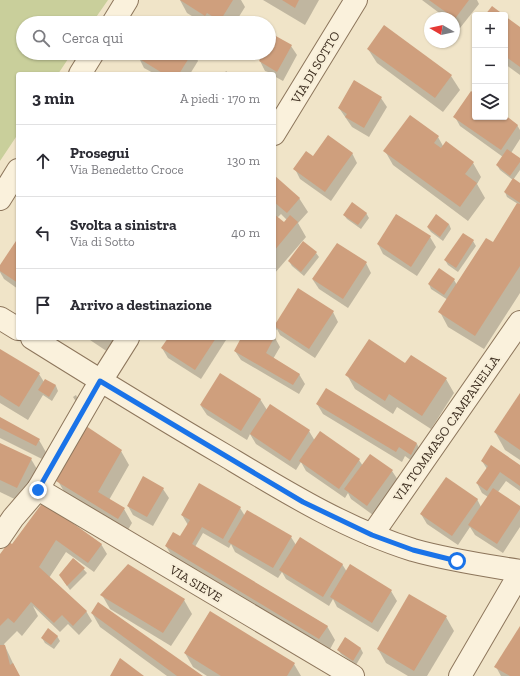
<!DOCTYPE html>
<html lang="it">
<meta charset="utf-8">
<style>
:root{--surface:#fff;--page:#f2f2f3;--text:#2b2b33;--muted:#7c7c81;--line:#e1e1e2}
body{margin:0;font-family:"Zilla Slab",serif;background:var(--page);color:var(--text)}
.controls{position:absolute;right:12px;top:12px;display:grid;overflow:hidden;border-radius:4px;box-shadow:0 1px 3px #0004}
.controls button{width:36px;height:36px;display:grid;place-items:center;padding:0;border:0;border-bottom:1px solid var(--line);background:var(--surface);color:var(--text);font:20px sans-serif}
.compass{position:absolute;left:424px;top:12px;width:36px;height:36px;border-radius:50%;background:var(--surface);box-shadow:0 1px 3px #0004;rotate:279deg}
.stop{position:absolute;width:12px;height:12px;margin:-9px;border:3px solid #1a73e8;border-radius:50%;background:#fff}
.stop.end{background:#1a73e8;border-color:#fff;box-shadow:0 1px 4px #0008}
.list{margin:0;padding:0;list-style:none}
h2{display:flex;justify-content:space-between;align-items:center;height:52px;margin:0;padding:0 16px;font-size:17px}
h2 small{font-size:13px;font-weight:400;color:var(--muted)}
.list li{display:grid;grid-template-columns:26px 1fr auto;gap:12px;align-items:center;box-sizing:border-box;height:72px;padding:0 16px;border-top:1px solid var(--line)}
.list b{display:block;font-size:15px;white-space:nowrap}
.list p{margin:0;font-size:13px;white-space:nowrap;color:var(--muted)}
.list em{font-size:13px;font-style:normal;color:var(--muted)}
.icon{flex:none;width:22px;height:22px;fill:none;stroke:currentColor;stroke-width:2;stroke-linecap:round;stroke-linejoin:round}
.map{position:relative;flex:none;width:520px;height:676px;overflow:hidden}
.search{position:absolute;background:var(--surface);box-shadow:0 1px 3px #0004;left:16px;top:16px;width:260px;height:44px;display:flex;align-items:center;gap:10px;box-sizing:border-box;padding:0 14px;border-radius:22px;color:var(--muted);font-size:15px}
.panel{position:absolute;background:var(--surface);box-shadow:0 1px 3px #0004;left:16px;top:72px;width:260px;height:268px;border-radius:4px}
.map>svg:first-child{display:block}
.green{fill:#c9cf9b}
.shadow{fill:#0003;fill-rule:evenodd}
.building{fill:#cf9f7d}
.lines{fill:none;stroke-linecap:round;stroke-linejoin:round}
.street-casing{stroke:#8d765c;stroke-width:24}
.street{stroke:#faf1dc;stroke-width:22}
.route{stroke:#1a73e8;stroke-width:5}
.labels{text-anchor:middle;stroke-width:4;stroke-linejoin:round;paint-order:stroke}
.street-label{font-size:13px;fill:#3d2e20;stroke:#f7eed8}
</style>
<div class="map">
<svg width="520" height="676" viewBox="0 0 520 676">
<rect width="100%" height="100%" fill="#f0e4c8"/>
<polygon class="green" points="0,0 108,0 92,23 23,23 23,53 72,53 58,74 18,74 18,134 0,161"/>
<g class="shadow">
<polygon points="180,0 241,0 245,7 235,23 203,23 187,13"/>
<polygon points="263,0 319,0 305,25"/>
<polygon points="422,0 477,0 479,4 460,28 454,24 454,18 446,18"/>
<polygon points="505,17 520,28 520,75 505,64"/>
<polygon points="269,45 291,46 297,55 283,81 274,76 274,74 265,71 260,61 265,53 269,53"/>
<polygon points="368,49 451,76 460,90 443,112 377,63"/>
<polygon points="142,53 194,53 198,61 190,74 155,74 144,68 139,58"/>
<polygon points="226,71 230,74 224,74"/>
<polygon points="475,95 475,117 505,116 517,125 520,130 520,139 511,153 520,160 520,170 513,180 520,184 520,293 484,349 448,327 440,312 448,300 431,289 429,284 454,280 457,285 493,243 518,204 507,197 505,192 513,180 500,170 497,165 503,157 460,126 455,117"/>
<polygon points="381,98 387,107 369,137 352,127 339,108"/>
<polygon points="438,137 443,146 473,163 481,177 477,184 485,198 468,221 393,165 385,151"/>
<polygon points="352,153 357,163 331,201 300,179 295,169 313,158"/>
<path d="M274 177 299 198 308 212 298 223 306 237 274 274ZM281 214 287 220 284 224 277 218Z"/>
<polygon points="366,213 369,218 361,229 347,219 344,215"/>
<polygon points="397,215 430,237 436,247 417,276 383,254 378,244"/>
<polygon points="449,224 451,229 443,241 431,232 428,228"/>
<polygon points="18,240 18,289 4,279 0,272 0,267"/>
<polygon points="473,241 476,246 458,272 448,265 445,260"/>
<polygon points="316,253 319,257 304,276 292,266 289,261"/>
<polygon points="366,263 371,273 348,308 319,289 313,280"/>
<polygon points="333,312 338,322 315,358 280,335 277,329 274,333 274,322 275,324"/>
<polygon points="274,336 280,347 273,359 299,374 305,384 299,394 241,360 235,351 243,338 274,338"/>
<polygon points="87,338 122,338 111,354"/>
<polygon points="169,338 224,338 226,340 201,379 168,358 162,348"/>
<polygon points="0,350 39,374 44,382 45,380 56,386 58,391 52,401 43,395 28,420 0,403"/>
<polygon points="406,365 446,379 454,393 431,429 397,407 393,414 355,389 347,375"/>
<polygon points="326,390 417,444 422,454 416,464 405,456 402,462 323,414 317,404"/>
<polygon points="76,395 81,405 79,406 73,397"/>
<polygon points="520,395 520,460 505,450 495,432"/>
<polygon points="260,399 267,410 309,431 315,441 359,460 363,466 392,471 398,480 373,515 351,499 348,493 345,498 306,471 301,462 296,470 256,444 250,434 247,440 207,415 201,406"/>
<polygon points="0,418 39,440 47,454 44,460 0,438"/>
<polygon points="0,444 31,459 41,476 27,505 0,492"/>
<polygon points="121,451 129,465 109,500 124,509 132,523 126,533 66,495 58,481"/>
<polygon points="482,461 520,466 520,491 506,481 498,492 520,507 520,527 503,553 475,535 470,527 458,545 427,524 421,514 477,499 481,507 488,497 482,493 477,483 487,469"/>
<polygon points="163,489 169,498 153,526 133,515 128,506"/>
<polygon points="43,503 101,544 107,554 94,572 66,552 49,578 86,611 92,621 79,635 68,624 60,632 33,606 38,616 22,636 17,631 4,644 19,676 0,676 0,556 12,546"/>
<polygon points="240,508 245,516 291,537 296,545 342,564 347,572 391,591 397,601 378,632 337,607 333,599 329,606 286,579 282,572 278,578 235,552 231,544 229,548 203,533 195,547 327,626 335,640 328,653 174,560 166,546 180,538 188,525 182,515"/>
<polygon points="74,559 87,573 70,590 63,580"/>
<polygon points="102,595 184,600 192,614 171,646 110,609"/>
<polygon points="210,612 294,664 301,676 207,676 193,667 185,653"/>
<polygon points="92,613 202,676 167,676 100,627"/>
<polygon points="446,617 454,631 427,676 408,676 386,663 378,649"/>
<polygon points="520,628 520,676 501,676 496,667"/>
<polygon points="57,636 60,641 54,649 45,643 42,638"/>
<polygon points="346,638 361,649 363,653 356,665 341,654 338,650"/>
</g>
<g class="building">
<polygon points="180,0 233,0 220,21 207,13 205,16"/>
<polygon points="282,0 299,0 295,8"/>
<polygon points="429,0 469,0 454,20 454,18"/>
<polygon points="492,6 504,15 485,15"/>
<polygon points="505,16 520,27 520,67 505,56"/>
<polygon points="384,25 452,75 435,98 367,49"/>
<polygon points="274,35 292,45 277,72 259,61 264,53 269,53 269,43"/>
<polygon points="141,53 192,53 179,74 164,74 138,58"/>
<polygon points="354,80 382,97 364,128 345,117 347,114 338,108"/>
<polygon points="471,91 475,94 475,117 505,117 505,115 518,125 501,150 453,117"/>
<polygon points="410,115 439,136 434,143 441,148 446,141 474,162 465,174 477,183 460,207 383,151"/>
<polygon points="328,135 353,153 325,192 293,169 306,151 313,156"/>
<polygon points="507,149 520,158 520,162 510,176 496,165"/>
<polygon points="274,175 300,198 287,213 274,202"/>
<polygon points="513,178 520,183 520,203 504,192"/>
<polygon points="352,202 367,213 358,225 343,215"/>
<polygon points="517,203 520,204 520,266 475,336 438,312 486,238 493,242"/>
<polygon points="274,214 284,222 290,215 298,222 274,251"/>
<polygon points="396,214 431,236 411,267 377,244"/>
<polygon points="436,214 449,224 440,237 427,227"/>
<polygon points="463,233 474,240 456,268 444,260"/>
<polygon points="18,238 18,283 0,271 0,265"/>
<polygon points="303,241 317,252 301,272 288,261"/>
<polygon points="337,243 367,262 343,299 312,279"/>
<polygon points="439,268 455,279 444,295 428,284"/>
<polygon points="298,288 334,311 309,349 274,326"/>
<polygon points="168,338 216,338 195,370 161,348"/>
<polygon points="241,338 274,338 266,353 300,374 293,385 234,351"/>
<polygon points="369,339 405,363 411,355 447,378 422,416 389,394 385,401 345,375"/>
<polygon points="0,349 40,373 19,407 0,395"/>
<polygon points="220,373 261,399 241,431 200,405"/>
<polygon points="45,379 56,385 49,397 38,390"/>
<polygon points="326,388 417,443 411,455 399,447 396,452 316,404"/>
<polygon points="520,393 520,450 494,432"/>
<polygon points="270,404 310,430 290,461 250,434"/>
<polygon points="0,417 40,439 36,446 0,428"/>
<polygon points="86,426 122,450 98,492 125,508 118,519 56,481"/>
<polygon points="320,431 360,459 339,489 299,461"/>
<polygon points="0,443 32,458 17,488 0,480"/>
<polygon points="491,445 520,465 520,486 500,472 487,491 476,483 488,466 481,461"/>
<polygon points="370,454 393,470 367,506 344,489"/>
<polygon points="143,476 164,488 147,517 127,506"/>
<polygon points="446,477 478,499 452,536 420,514"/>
<polygon points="199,483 241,507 223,539 202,527 192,544 328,626 319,639 165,546 173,532 180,536 190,520 181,515"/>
<polygon points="493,488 520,506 520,509 497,544 468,525"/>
<polygon points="43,502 102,544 88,563 56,540 39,567 87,611 73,626 62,615 54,623 31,602 14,623 8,618 0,626 0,554 9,542 12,544"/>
<polygon points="247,510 292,536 273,568 228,542"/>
<polygon points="300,537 343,564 323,597 279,570"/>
<polygon points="73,558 85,568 67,586 59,575"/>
<polygon points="128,564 185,599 163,633 100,595"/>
<polygon points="350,564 392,590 372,623 330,597"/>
<polygon points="409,594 447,616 414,671 377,649"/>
<polygon points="98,602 203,676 177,676 91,613"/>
<polygon points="210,611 295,663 287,676 221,676 184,653"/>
<polygon points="520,626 520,676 510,676 494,667"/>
<polygon points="48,628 58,636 51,645 41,638"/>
<polygon points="345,637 361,648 353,661 337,650"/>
<polygon points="0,645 5,645 10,665 13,663 20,676 0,676"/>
<polygon points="120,658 144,676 110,676"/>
</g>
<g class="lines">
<g class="street-casing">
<g id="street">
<polyline points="113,23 127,0"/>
<polyline points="80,74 93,53"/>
<polyline points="274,134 356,0"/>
<polyline points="0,199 18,170"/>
<polyline points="0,318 18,329"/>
<path d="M32 338C96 378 161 418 226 456 286 492 346 529 413 550 448 560 484 565 520 571"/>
<polyline points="38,489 353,676"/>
<polyline points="372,535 520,322"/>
<polyline points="0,537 13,518 38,489 94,392 128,338"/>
<polyline points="460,676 520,573"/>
</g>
</g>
<use href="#street" class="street"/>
</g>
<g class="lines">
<polyline class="route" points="38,490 100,381 303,502 372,535 413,550 457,561"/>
</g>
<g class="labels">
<g class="street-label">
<text transform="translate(315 67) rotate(-59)" y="5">VIA DI SOTTO</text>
<text transform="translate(446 428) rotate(-55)" y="5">VIA TOMMASO CAMPANELLA</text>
<text transform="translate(196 583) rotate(31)" y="5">VIA SIEVE</text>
</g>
</g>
</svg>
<div class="controls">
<button>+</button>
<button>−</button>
<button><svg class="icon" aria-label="layers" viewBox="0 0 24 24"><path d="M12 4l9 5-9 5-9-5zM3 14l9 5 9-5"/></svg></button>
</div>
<svg class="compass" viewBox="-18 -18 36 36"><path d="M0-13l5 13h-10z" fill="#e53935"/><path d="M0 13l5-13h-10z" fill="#7c7c81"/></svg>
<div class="stop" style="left:457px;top:561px"></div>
<div class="stop end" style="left:38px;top:490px"></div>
<div class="search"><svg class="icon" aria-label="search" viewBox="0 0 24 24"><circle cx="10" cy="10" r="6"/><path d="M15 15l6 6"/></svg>Cerca qui</div>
<section class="panel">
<h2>3 min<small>A piedi · 170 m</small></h2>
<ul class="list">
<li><svg class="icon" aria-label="ahead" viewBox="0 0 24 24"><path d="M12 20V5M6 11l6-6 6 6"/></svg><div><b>Prosegui</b><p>Via Benedetto Croce</p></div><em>130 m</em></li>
<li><svg class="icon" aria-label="left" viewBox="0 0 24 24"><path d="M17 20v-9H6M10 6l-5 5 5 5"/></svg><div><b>Svolta a sinistra</b><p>Via di Sotto</p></div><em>40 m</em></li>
<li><svg class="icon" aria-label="arrive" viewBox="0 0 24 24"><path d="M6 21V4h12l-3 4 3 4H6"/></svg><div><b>Arrivo a destinazione</b></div></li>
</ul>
</section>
</div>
